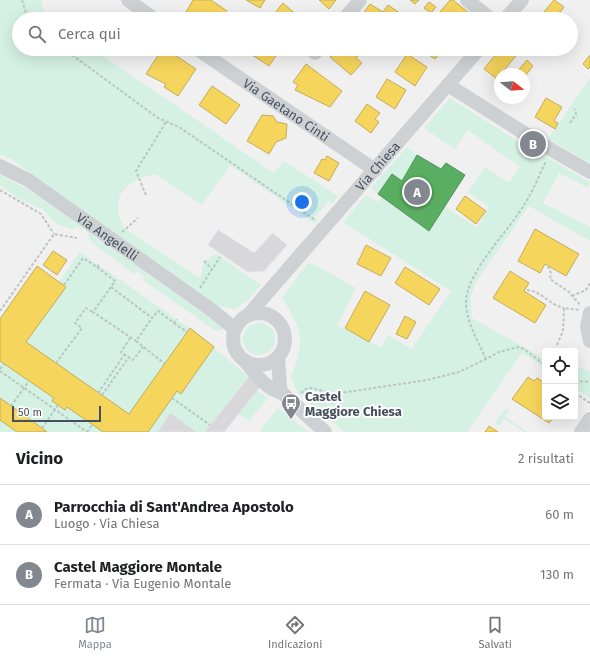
<!DOCTYPE html>
<html lang="it">
<meta charset="utf-8">
<style>
:root{--surface:#fff;--page:#f2f2f2;--text:#202124;--muted:#757577;--line:#e0e0e0;--accent:#828790}
body{margin:0;font-family:"Fira Sans",sans-serif;background:var(--page);color:var(--text)}
.controls{position:absolute;right:12px;bottom:12px;display:grid;overflow:hidden;border-radius:4px;box-shadow:0 4px 16px #0002}
.controls button{width:36px;height:36px;display:grid;place-items:center;padding:0;border:0;border-bottom:1px solid var(--line);background:var(--surface);color:var(--text);font:20px sans-serif}
.compass{position:absolute;left:494px;top:68px;width:36px;height:36px;border-radius:50%;background:var(--surface);box-shadow:0 4px 16px #0002;rotate:107deg}
.scale{position:absolute;left:12px;bottom:10px;width:89px;box-sizing:border-box;padding-left:4px;border:2px solid #464f5d;border-top:0;font-size:11px;line-height:14px;white-space:nowrap;color:#464f5d;-webkit-text-stroke:3px #fff;paint-order:stroke}
.you{position:absolute;left:302px;top:202px;width:14px;height:14px;margin:-10px;border:3px solid #fff;border-radius:50%;background:#1a73e8;box-shadow:0 0 0 6px #1a73e833}
.badge{display:grid;place-items:center;width:26px;height:26px;border-radius:50%;background:var(--accent);color:#fff;font-size:13px;font-weight:700}
.pin{position:absolute;translate:-50% -50%;border:2px solid #fff;box-shadow:0 1px 4px #0006}
.list{margin:0;padding:0;list-style:none}
h2{display:flex;justify-content:space-between;align-items:center;height:52px;margin:0;padding:0 16px;font-size:17px}
h2 small{font-size:13px;font-weight:400;color:var(--muted)}
.list li{display:grid;grid-template-columns:26px 1fr auto;gap:12px;align-items:center;box-sizing:border-box;height:60px;padding:0 16px;border-top:1px solid var(--line)}
.list b{display:block;font-size:15px;white-space:nowrap}
.list p{margin:0;font-size:13px;white-space:nowrap;color:var(--muted)}
.list em{font-size:13px;font-style:normal;color:var(--muted)}
.icon{flex:none;width:22px;height:22px;fill:none;stroke:currentColor;stroke-width:2;stroke-linecap:round;stroke-linejoin:round}
.map{position:relative;flex:none;width:590px;height:432px;overflow:hidden}
.search{position:absolute;background:var(--surface);box-shadow:0 4px 16px #0002;left:12px;right:12px;top:12px;height:44px;display:flex;align-items:center;gap:10px;box-sizing:border-box;padding:0 14px;border-radius:22px;color:var(--muted);font-size:15px}
.sheet{height:172px;background:var(--surface)}
nav{display:flex;justify-content:space-around;align-items:center;box-sizing:border-box;height:56px;border-top:1px solid var(--line);background:var(--surface);font-size:11px;color:var(--muted)}
nav a{display:grid;justify-items:center;gap:2px}
nav .on{color:var(--accent)}
.map>svg:first-child{display:block}
.green{fill:#d4f1e3}
.homes{fill:#f6d55c;stroke:#c1ad5c}
.public{fill:#5aae61;stroke:#549260}
.building{fill:#d8d8db;stroke:#e2e2e3}
.lines{fill:none;stroke-linecap:round;stroke-linejoin:round}
.path{stroke:#bac6c4;stroke-width:2;stroke-dasharray:3 2;stroke-linecap:butt}
.minor{stroke:#ced1d4;stroke-width:14}
.labels{text-anchor:middle;stroke-width:4;stroke-linejoin:round;paint-order:stroke}
.street-label{font-size:13px;fill:#464f5d;stroke:#fff}
.poi-label{font-size:13px;font-weight:bold;fill:#464f5d;stroke:#fff;text-anchor:start}
</style>
<div class="map">
<svg width="590" height="432" viewBox="0 0 590 432">
<rect width="100%" height="100%" fill="#f1f0f0"/>
<g class="green">
<path d="M0 0H41L42 6 49 19H19V49H93L274 173 284 161 338 196 333 204 329 201 315 217 318 220 315 224 230 165 202 205 155 174C125 181 108 197 124 228L200 278 204 261 216 254 261 285 248 300 235 309 217 306 11 159 0 154Z"/>
<polygon points="590,78 590,163 548,139"/>
<path d="M450 98 539 155 541 154 590 182 588 188 559 173 543 203 590 227V241L529 206 477 280 470 298 472 318 545 359V368L522 353 467 432H344L297 392 291 377C305 341 303 331 282 298L308 263 315 265 356 288 337 325 381 348 388 335 412 349 451 291 343 222 366 195 377 202 382 198 429 231 445 207 477 227 489 207 468 192 485 167 509 183 520 167 468 130 455 149 424 128Z"/>
<polygon points="407,147 417,155 402,181 392,174 378,194 371,188"/>
<polygon points="0,174 30,191 226,329 216,331 143,280 144,277 137,271 134,274 91,242 86,231 78,227 71,229 57,224 42,209 18,198 0,185"/>
<polygon points="80,252 198,334 260,387 258,391 268,398 249,421 239,414 224,432 0,432 0,318 37,266 59,282"/>
<circle cx="259" cy="339" r="16"/>
<polygon points="575,367 590,371 590,398 575,388"/>
<polygon points="278,408 308,432 259,432"/>
<polygon points="506,408 509,411 505,417 528,432 524,432 504,419 499,426 495,423"/>
</g>
<g class="homes">
<polygon points="193,0 211,0 227,11 222,19 182,19"/>
<polygon points="246,0 265,0 260,8"/>
<polygon points="319,0 336,0 329,9"/>
<polygon points="410,0 419,0 415,4"/>
<polygon points="450,0 453,0 473,16 471,19 439,19 436,17"/>
<polygon points="554,0 564,7 558,15 560,18 559,19 538,19"/>
<polygon points="429,2 436,7 431,13 424,8"/>
<polygon points="283,3 292,11 302,19 270,19"/>
<polygon points="370,4 383,12 388,5 404,16 401,19 359,19"/>
<polygon points="162,49 166,49 196,69 178,96 164,87 166,84 146,74"/>
<polygon points="243,49 279,49 280,50 269,66"/>
<polygon points="337,49 365,49 356,58 362,63 351,75 330,57"/>
<polygon points="420,49 442,49 435,59"/>
<polygon points="500,49 515,49 519,52 497,79 484,69"/>
<polygon points="407,54 427,67 415,86 395,72"/>
<polygon points="590,55 590,67 588,69 583,64"/>
<polygon points="527,60 533,66 524,77 524,74 515,74"/>
<polygon points="306,64 342,91 330,107 295,90 298,85 293,82"/>
<polygon points="387,79 406,90 395,109 376,97"/>
<polygon points="212,86 240,105 226,124 199,105"/>
<polygon points="546,98 562,107 554,121 558,123 555,129 535,117"/>
<polygon points="367,104 380,113 375,119 379,122 371,133 355,121"/>
<polygon points="262,115 273,116 277,122 287,124 286,138 276,142 269,154 247,141"/>
<polygon points="327,156 339,163 329,181 314,173 322,159 325,160"/>
<polygon points="465,196 486,211 476,224 456,209"/>
<polygon points="535,229 579,254 566,276 545,264 540,273 518,261"/>
<polygon points="366,245 391,258 381,276 357,264"/>
<polygon points="53,251 67,260 57,275 43,265"/>
<polygon points="37,266 66,287 26,342 129,414 190,328 214,347 181,394 177,391 148,432 103,432 67,407 65,410 52,401 54,398 0,361 0,319"/>
<polygon points="405,267 440,289 429,305 395,283"/>
<polygon points="510,271 529,283 524,291 546,305 535,323 493,298"/>
<polygon points="365,291 390,305 369,342 345,328"/>
<polygon points="405,316 416,322 407,339 396,334"/>
<polygon points="528,377 534,381 537,378 545,383 545,417 554,417 549,423 512,399"/>
<polygon points="0,398 42,428 47,432 17,432 0,420"/>
<polygon points="489,426 498,432 485,432"/>
</g>
<polygon class="public" points="417,155 441,169 446,163 465,175 429,231 378,194 392,174 402,181"/>
<g class="building">
<polygon points="218,230 254,253 273,233 287,245 264,271 248,272 208,245"/>
<polygon points="249,377 260,387 224,432 205,432"/>
<polygon points="170,413 196,432 158,432"/>
</g>
<g class="lines">
<g class="path">
<polyline points="22,0 28,19"/>
<polyline points="64,49 158,118 179,127 315,220"/>
<polyline points="570,123 576,114 575,109"/>
<polyline points="0,190 41,214 54,234"/>
<polyline points="146,195 136,171 166,122"/>
<polyline points="122,232 138,218"/>
<polyline points="204,261 212,269"/>
<polyline points="548,266 551,273 550,279 569,292 581,306"/>
<polyline points="97,267 115,281 111,287 152,318 158,311 174,323 177,319"/>
<polyline points="64,285 83,258 97,267 99,265"/>
<polyline points="111,287 93,312 136,341 152,318"/>
<polyline points="200,288 220,257"/>
<path d="M527 290C541 291 550 305 564 308"/>
<polyline points="572,296 586,290 590,283"/>
<polyline points="0,311 54,234 77,238"/>
<polyline points="174,323 187,332"/>
<polyline points="130,338 121,352 133,360 143,347"/>
<polyline points="136,341 165,364"/>
<polyline points="557,345 563,331 564,308 579,310"/>
<path d="M486 359C478 341 466 322 466 302 467 271 508 232 524 205 533 191 539 176 546 161"/>
<polyline points="56,363 82,328 75,323 86,308 93,312"/>
<polyline points="0,369 4,364"/>
<polyline points="0,371 87,432"/>
<polyline points="575,381 590,382"/>
<polyline points="98,393 125,354"/>
<polyline points="301,393 306,389 312,388 334,394 427,380 459,372 486,359 499,352 518,347 524,349 545,365"/>
<polyline points="575,393 590,403"/>
<polyline points="102,395 129,357"/>
<polyline points="172,398 210,425"/>
<polyline points="11,406 29,381"/>
<polyline points="42,428 58,405"/>
<polyline points="87,432 92,425"/>
</g>
<g class="minor">
<polyline points="128,0 154,19"/>
<polyline points="467,0 491,19"/>
<polyline points="344,19 360,0"/>
<polyline points="505,19 522,0"/>
<path id="s1" d="M197 49 375 170"/>
<polyline points="315,53 318,49"/>
<polyline points="448,85 543,145 590,172"/>
<path id="s2" d="M0 166 28 180 213 311 235 329"/>
<circle cx="259" cy="339" r="26"/>
<polyline points="590,313 587,327 590,341"/>
<path id="s3" d="M249 314 479 49"/>
<polyline points="278,357 280,388 282,393 325,432"/>
<path d="M245 361C255 374 266 389 282 393"/>
<polyline points="581,432 590,419"/>
</g>
</g>
<defs>
<g id="bus-pin" transform="scale(1)"><path d="M0 17L-7.5 6A9.5 9.5 0 1 1 7.5 6Z" fill="#828790" stroke="#fff"/><path d="M-5-6H5V4H4V6H2V4H-2V6H-4V4H-5ZM-3.5-4V0h7V-4ZM-3.5 1.2v1.5H-2V1.2ZM2 1.2v1.5H3.5V1.2Z" fill="#fff"/></g>
</defs>
<g fill-rule="evenodd">
<use href="#bus-pin" x="291" y="403"/>
</g>
<g class="labels">
<g class="street-label">
<text dy="5" stroke="none"><textPath href="#s1" startOffset="108">Via Gaetano Cinti</textPath></text>
<text dy="5" stroke="none"><textPath href="#s3" startOffset="196">Via Chiesa</textPath></text>
<text dy="5" stroke="none"><textPath href="#s2" startOffset="129">Via Angelelli</textPath></text>
</g>
<g class="poi-label">
<text x="305" y="401">Castel<tspan x="305" dy="15">Maggiore Chiesa</tspan></text>
</g>
</g>
</svg>
<div class="controls">
<button><svg class="icon" aria-label="locate" viewBox="0 0 24 24"><circle cx="12" cy="12" r="6"/><path d="M12 2v4M12 18v4M2 12h4M18 12h4"/></svg></button>
<button><svg class="icon" aria-label="layers" viewBox="0 0 24 24"><path d="M12 4l9 5-9 5-9-5zM3 14l9 5 9-5"/></svg></button>
</div>
<svg class="compass" viewBox="-18 -18 36 36"><path d="M0-13l5 13h-10z" fill="#e53935"/><path d="M0 13l5-13h-10z" fill="#757577"/></svg>
<div class="scale">50 m</div>
<div class="you"></div>
<div class="pin badge" style="left:417px;top:192px">A</div>
<div class="pin badge" style="left:533px;top:144px">B</div>
<div class="search"><svg class="icon" aria-label="search" viewBox="0 0 24 24"><circle cx="10" cy="10" r="6"/><path d="M15 15l6 6"/></svg>Cerca qui</div>
</div>
<section class="sheet">
<h2>Vicino<small>2 risultati</small></h2>
<ul class="list">
<li><span class="badge">A</span><div><b>Parrocchia di Sant'Andrea Apostolo</b><p>Luogo · Via Chiesa</p></div><em>60 m</em></li>
<li><span class="badge">B</span><div><b>Castel Maggiore Montale</b><p>Fermata · Via Eugenio Montale</p></div><em>130 m</em></li>
</ul>
</section>
<nav>
<a class="on"><svg class="icon" aria-label="map" viewBox="0 0 24 24"><path d="M3 6l6-2 6 2 6-2v14l-6 2-6-2-6 2zM9 4v14M15 6v14"/></svg>Mappa</a>
<a><svg class="icon" aria-label="directions" viewBox="0 0 24 24"><path d="M12 3l9 9-9 9-9-9zM9 14v-3h6M13 9l2 2-2 2"/></svg>Indicazioni</a>
<a><svg class="icon" aria-label="saved" viewBox="0 0 24 24"><path d="M7 4h10v16l-5-4-5 4z"/></svg>Salvati</a>
</nav>
